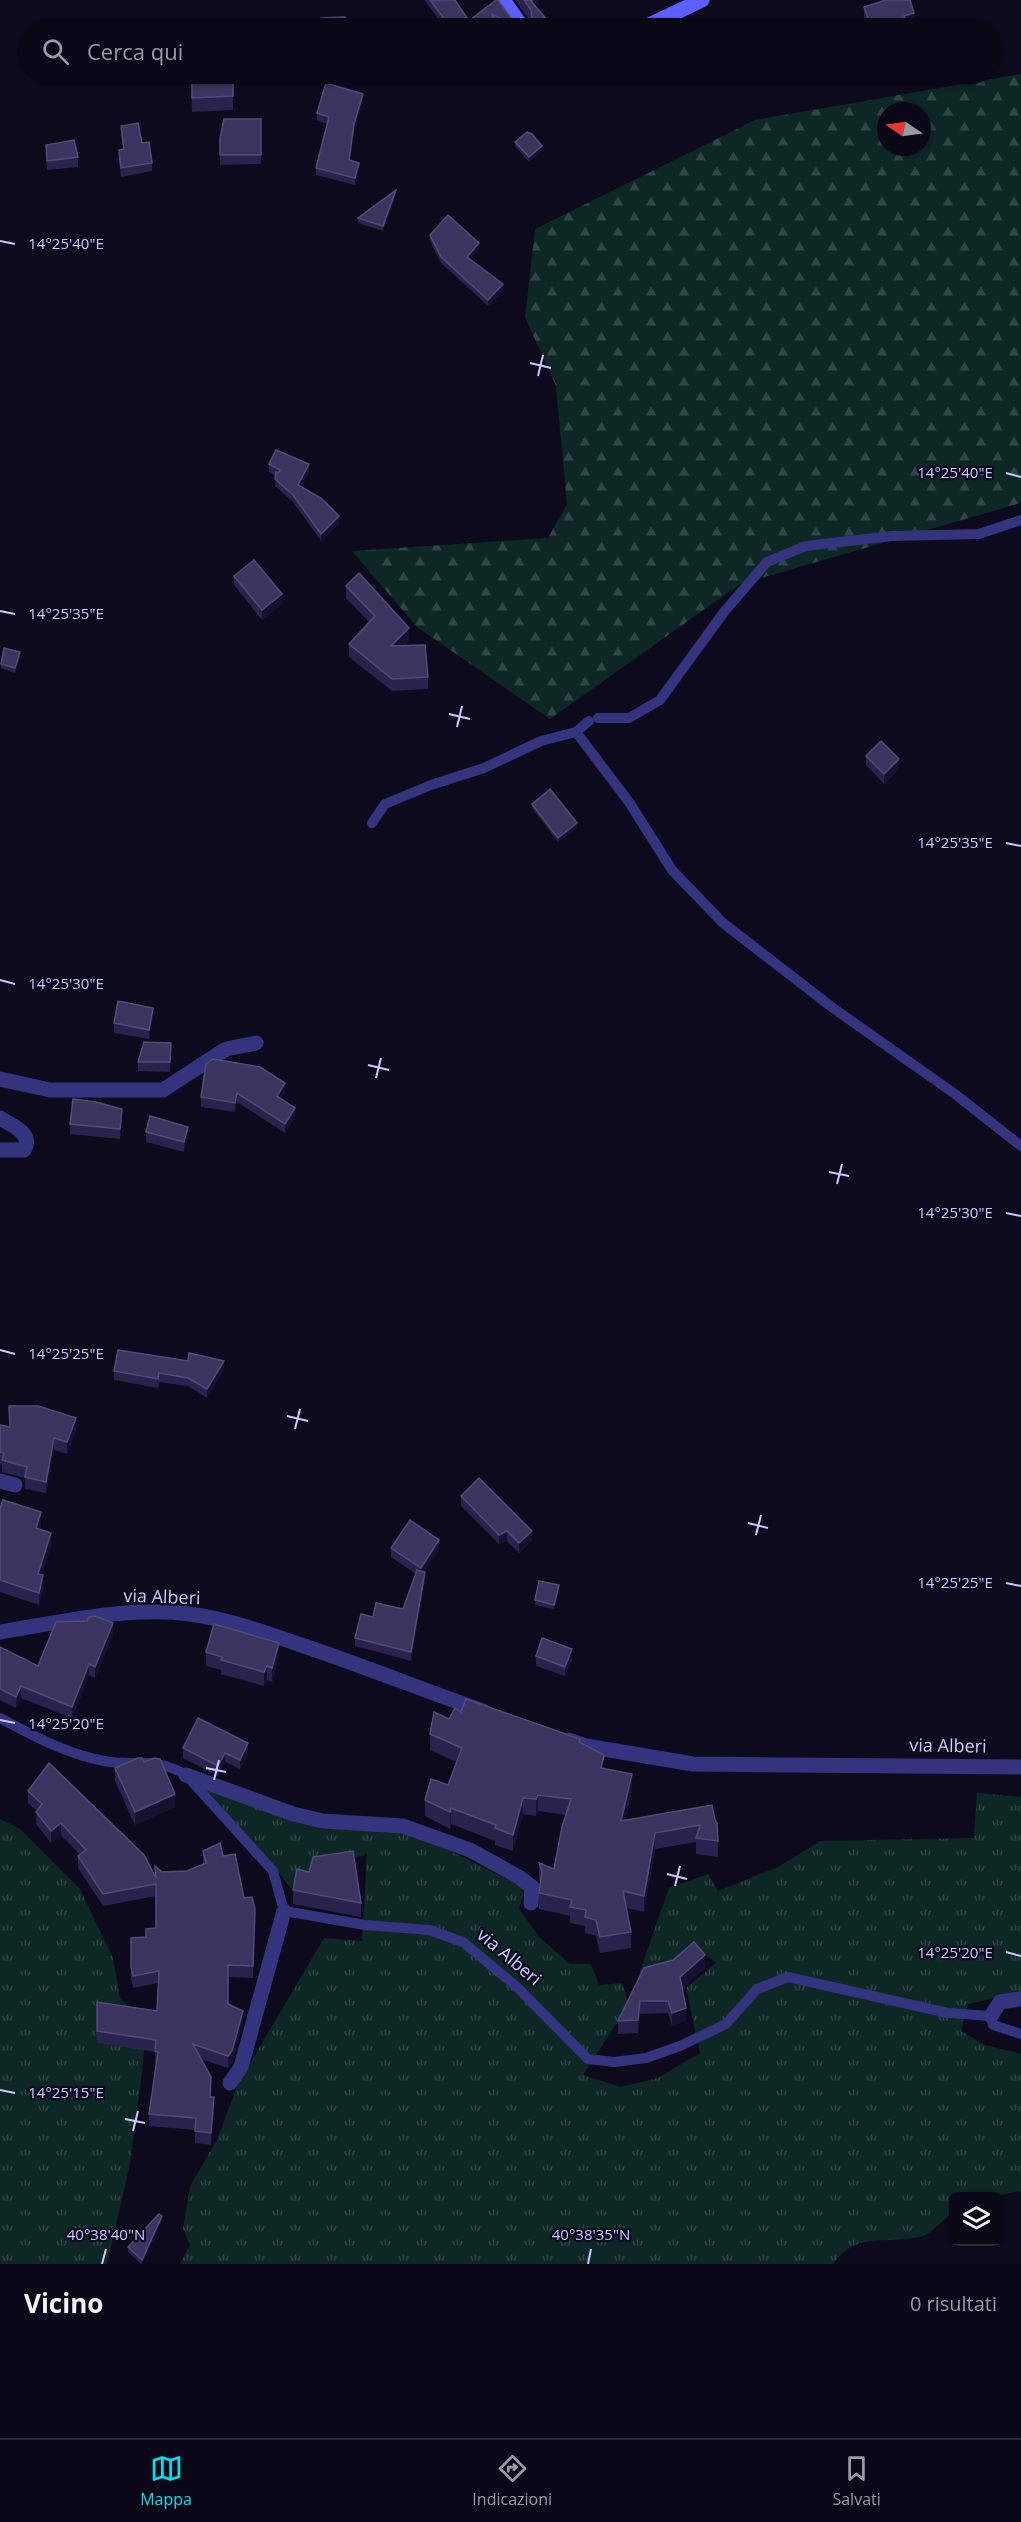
<!DOCTYPE html>
<html lang="it">
<meta charset="utf-8">
<style>
:root{--surface:#0a0816;--page:#181623;--text:#f1f3f6;--muted:#999aa1;--line:#2a2935;--accent:#00e2f1}
body{margin:0;font-family:"Open Sans",sans-serif;background:var(--page);color:var(--text)}
.controls{position:absolute;right:18px;bottom:18px;display:grid;overflow:hidden;border-radius:9px;box-shadow:0 2px 4px #0004}
.controls button{width:54px;height:54px;display:grid;place-items:center;padding:0;border:0;border-bottom:2px solid var(--line);background:var(--surface);color:var(--text);font:30px sans-serif}
.compass{position:absolute;left:877px;top:102px;width:54px;height:54px;border-radius:50%;background:var(--surface);box-shadow:0 2px 4px #0004;rotate:283deg}
.list{margin:0;padding:0;list-style:none}
h2{display:flex;justify-content:space-between;align-items:center;height:78px;margin:0;padding:0 24px;font-size:26px}
h2 small{font-size:20px;font-weight:400;color:var(--muted)}
.icon{flex:none;width:33px;height:33px;fill:none;stroke:currentColor;stroke-width:2;stroke-linecap:round;stroke-linejoin:round}
.map{position:relative;flex:none;width:1021px;height:2264px;overflow:hidden}
.search{position:absolute;background:var(--surface);box-shadow:0 2px 4px #0004;left:18px;right:18px;top:18px;height:66px;display:flex;align-items:center;gap:15px;box-sizing:border-box;padding:0 21px;border-radius:33px;color:var(--muted);font-size:22px}
.sheet{height:174px;background:var(--surface)}
nav{display:flex;justify-content:space-around;align-items:center;box-sizing:border-box;height:84px;border-top:2px solid var(--line);background:var(--surface);font-size:16px;color:var(--muted)}
nav a{display:grid;justify-items:center;gap:3px}
nav .on{color:var(--accent)}
.map>svg:first-child{display:block}
.grass{fill:url(#grass-tufts)}
.forest{fill:url(#forest-firs);fill-rule:evenodd}
.lines{fill:none;stroke-linecap:round;stroke-linejoin:round}
.lane{stroke:#33337e;stroke-width:10}
.street{stroke:#33337e;stroke-width:15}
.secondary{stroke:#5d5fff;stroke-width:15}
.wall{fill:#29224c}
.shaded-wall{fill:#171131}
.building{fill:#3b345f;stroke:#514b78;stroke-width:1.5}
.ticks{fill:none;stroke:#cbc6ff;stroke-width:2}
.labels{text-anchor:middle;stroke-width:4.5;stroke-linejoin:round;paint-order:stroke}
.street-label{font-size:18px;fill:#cbc6ff;stroke:#0d0a1d}
.ticks-label{font-size:15px;text-anchor:middle;fill:#cbc6ff;stroke:#0d0a1d;stroke-width:4.5;stroke-linejoin:round;paint-order:stroke}
</style>
<div class="map">
<svg width="1021" height="2264" viewBox="0 0 1021 2264">
<defs>
<pattern id="grass-tufts" width="24" height="20" patternUnits="userSpaceOnUse" patternTransform="scale(1.5)"><rect width="24" height="20" fill="#0d2725"/><path d="M3 7l-1-3M5 7V3M7 7l1-3M15 17l-1-3M17 17v-4M19 17l1-3" fill="none" stroke="#2f4546"/></pattern>
<pattern id="forest-firs" width="22" height="20" patternUnits="userSpaceOnUse" patternTransform="scale(1.5)"><rect width="22" height="20" fill="#0d2725"/><path d="M5 1l3.5 6h-7zM16 11l3.5 6h-7z" fill="#2f4546"/></pattern>
</defs>
<rect width="100%" height="100%" fill="#0d0a1d"/>
<g class="grass">
<path d="M203 1786 302 1824 402 1831 444 1848 525 1888 519 1909 540 1938 570 1964H591L599 1985 622 1983 629 2004 583 2075 621 2087 658 2078 700 2053 686 1988 716 1963 697 1948 639 1974 669 1888 708 1874 718 1891 778 1867 821 1841 974 1838 977 1793 1021 1797V1992L968 2004 961 2031 985 2045 1021 2054V2191L995 2196H954L953 2214C942 2219 934 2232 923 2236 890 2246 857 2229 833 2264H180L190 2245 183 2229 190 2186 217 2140 238 2084 324 1938 362 1941 367 1854 298 1873 291 1889 274 1866Z"/>
<polygon points="0,1819 20,1829 80,1889 113,1958 120,1998 146,2023 143,2064 130,2164 107,2264 0,2264"/>
</g>
<path class="forest" d="M1021 74V503L740 584 550 719 417 627 352 551 548 538 567 504 556 386 525 317 535 229 755 120ZM886 111H922V147H886Z"/>
<g class="lines">
<g class="lane">
<polyline points="598,718 629,718 660,700 724,612 767,562 806,546 892,536 979,534 1021,520"/>
<polyline points="576,732 629,802 672,870 723,923 833,1008 955,1094 1021,1146"/>
<polyline points="372,823 385,804 431,785 484,768 541,741 576,732 589,721"/>
<path d="M0 1718C34 1736 66 1754 104 1761 136 1767 154 1756 186 1775L273 1871 284 1911 365 1925 429 1930 463 1942 518 1988 588 2059 614 2062 646 2058 680 2046 726 2024 757 1989 788 1977 948 2013 991 2016 993 2025 1021 2034"/>
</g>
<g class="street">
<polyline points="0,1079 50,1090 163,1090 226,1049 256,1043"/>
<path d="M0 1118C12 1126 34 1133 24 1150H0"/>
<polyline points="0,1481 15,1485"/>
<path d="M0 1632C62 1622 127 1606 190 1614 226 1619 261 1631 295 1643 359 1664 420 1689 483 1711"/>
<polyline points="569,1740 586,1746 693,1764 1021,1767"/>
<polyline points="186,1775 293,1814 323,1821 403,1826 470,1850 519,1877 532,1887 531,1903"/>
<polyline points="991,2016 1000,2002 1021,1999"/>
<polyline points="230,2083 241,2067 284,1911"/>
</g>
<g class="secondary">
<polyline points="503,0 523,28"/>
<polyline points="643,28 702,0"/>
</g>
</g>
<g class="wall">
<polygon points="424,0 455,0 469,21 496,0 517,26 517,28 445,28"/>
<polygon points="515,0 539,0 539,7 537,8 554,28 521,28 521,25 528,24 530,21"/>
<polygon points="864,7 914,24 908,26 864,19"/>
<polygon points="191,74 233,74 233,110 192,112"/>
<polygon points="495,74 518,74 504,84"/>
<polygon points="363,101 354,132 350,160 359,170 355,185 316,175 316,168 327,124 317,120 317,113"/>
<polygon points="261,119 261,164 220,165 220,138"/>
<polygon points="121,126 142,143 152,163 152,171 121,177 119,158 119,150 123,149 121,134"/>
<polygon points="515,142 542,151 529,162 515,146"/>
<polygon points="46,145 78,157 78,167 47,170"/>
<polygon points="396,195 383,231 358,223 358,218"/>
<polygon points="430,235 479,250 470,260 503,291 488,306 441,263 430,241"/>
<polygon points="269,464 309,472 301,486 339,524 321,541 293,502 275,486 276,476 269,472"/>
<polygon points="234,576 282,604 262,620 234,585"/>
<polygon points="346,586 409,640 404,646 428,677 428,689 392,691 349,657 349,644 369,622 346,598"/>
<polygon points="20,657 15,673 1,668 1,664"/>
<polygon points="866,756 899,769 884,784 866,765"/>
<polygon points="532,804 577,828 558,842 532,808"/>
<polygon points="153,1018 149,1039 114,1033 114,1023"/>
<polygon points="171,1043 170,1072 138,1071 138,1062"/>
<polygon points="206,1064 285,1093 281,1099 295,1117 285,1133 237,1102 235,1112 201,1107 201,1097"/>
<polygon points="122,1118 120,1139 70,1134 70,1124"/>
<polygon points="146,1132 188,1136 184,1152 146,1142"/>
<polygon points="188,1361 224,1369 207,1398 188,1386 159,1382 158,1388 114,1380 114,1371"/>
<polygon points="0,1425 9,1427 76,1430 67,1454 54,1450 46,1493 25,1489 25,1478 2,1472 2,1465 0,1464"/>
<polygon points="461,1496 532,1540 519,1553 507,1541 499,1544 461,1506"/>
<polygon points="0,1508 41,1525 40,1529 51,1546 42,1575 43,1588 39,1605 0,1592"/>
<polygon points="391,1548 439,1549 424,1572 425,1580 411,1661 355,1646 355,1638 373,1617 403,1609 416,1574 391,1557"/>
<polygon points="559,1590 554,1609 535,1605 535,1600"/>
<polygon points="113,1635 95,1678 89,1675 72,1718 21,1698 16,1708 0,1700 0,1647 38,1666"/>
<polygon points="206,1652 279,1657 272,1682 267,1680 264,1686 221,1674 221,1670 206,1666"/>
<polygon points="536,1656 572,1659 565,1676 536,1666"/>
<polygon points="461,1712 580,1743 604,1769 632,1790 625,1821 712,1805 718,1841 718,1857 696,1854 696,1842 655,1849 644,1912 627,1908 631,1932 631,1948 600,1953 596,1936 585,1933 585,1926 570,1923 570,1916 539,1909 539,1893 540,1882 539,1879 539,1863 554,1869 566,1815 538,1811 536,1816 523,1814 513,1851 495,1845 495,1841 451,1824 450,1829 425,1816 425,1800 448,1785 457,1762 430,1750 430,1734 449,1719"/>
<polygon points="183,1748 248,1753 240,1769 225,1762 218,1776 183,1758"/>
<polygon points="144,1762 175,1807 135,1825 115,1781 115,1768"/>
<polygon points="28,1791 156,1878 162,1872 187,1871 203,1864 203,1851 223,1856 244,1898 255,1909 253,1978 228,1977 228,2004 243,2023 232,2063 228,2068 201,2059 214,2109 211,2145 195,2143 195,2130 149,2126 149,2114 157,2063 155,2063 155,2052 97,2043 97,2002 157,2011 158,1983 133,1988 131,1979 131,1950 156,1928 156,1896 103,1906 78,1868 78,1856 80,1855 61,1835 51,1843 36,1824 37,1811 28,1803"/>
<polygon points="293,1890 361,1903 361,1917 293,1904"/>
<polygon points="644,1968 705,1968 682,1988 686,2021 672,2026 668,2013 640,2014 638,2033 618,2034 618,2021"/>
<polygon points="162,2220 142,2264 141,2264 128,2252 128,2247"/>
</g>
<g class="shaded-wall">
<polygon points="532,0 539,0 539,7 531,13"/>
<polygon points="914,13 914,24 904,27 904,16"/>
<polygon points="506,74 518,74 504,84 504,75"/>
<polygon points="799,74 820,74 799,79"/>
<polygon points="363,94 363,101 354,132 349,167 349,160 354,124"/>
<polygon points="542,146 542,151 529,162 529,157"/>
<polygon points="359,163 359,170 355,185 355,178"/>
<polygon points="396,190 396,195 383,231 383,226"/>
<polygon points="479,243 479,250 467,264 467,257"/>
<polygon points="503,284 503,291 488,306 488,300"/>
<polygon points="309,464 309,472 298,492 298,485"/>
<polygon points="339,516 339,524 321,541 321,534"/>
<polygon points="282,594 282,604 262,620 262,610"/>
<polygon points="409,628 409,640 391,658 391,646"/>
<polygon points="20,652 20,657 15,673 15,668"/>
<polygon points="899,759 899,769 884,784 884,774"/>
<polygon points="577,823 577,828 558,842 558,838"/>
<polygon points="153,1008 153,1018 149,1039 149,1030"/>
<polygon points="285,1083 285,1093 277,1105 277,1096"/>
<polygon points="237,1093 237,1102 235,1112 235,1103"/>
<polygon points="295,1108 295,1117 285,1133 285,1124"/>
<polygon points="122,1109 122,1118 120,1139 120,1129"/>
<polygon points="188,1127 188,1136 184,1152 184,1142"/>
<polygon points="224,1361 224,1369 207,1398 207,1389"/>
<polygon points="76,1418 76,1430 67,1454 67,1442"/>
<polygon points="54,1438 54,1450 46,1493 46,1482"/>
<polygon points="41,1512 41,1525 36,1540 36,1528"/>
<polygon points="507,1531 507,1541 499,1544 499,1535"/>
<polygon points="532,1531 532,1540 519,1553 519,1543"/>
<polygon points="51,1533 51,1546 38,1586 38,1574"/>
<polygon points="439,1540 439,1549 421,1577 421,1568"/>
<polygon points="425,1572 425,1580 411,1661 411,1652"/>
<polygon points="43,1575 43,1588 39,1605 39,1593"/>
<polygon points="559,1585 559,1590 554,1609 554,1605"/>
<polygon points="113,1623 113,1635 95,1678 95,1667"/>
<polygon points="279,1643 279,1657 272,1682 272,1668"/>
<polygon points="572,1649 572,1659 565,1676 565,1667"/>
<polygon points="89,1664 89,1675 72,1718 72,1707"/>
<polygon points="267,1666 267,1680 264,1686 264,1672"/>
<polygon points="21,1686 21,1698 16,1708 16,1697"/>
<polygon points="248,1743 248,1753 240,1769 240,1760"/>
<polygon points="225,1753 225,1762 218,1776 218,1766"/>
<polygon points="604,1755 604,1771 601,1768"/>
<polygon points="632,1774 632,1790 621,1838 621,1821"/>
<polygon points="175,1794 175,1807 135,1825 135,1812"/>
<polygon points="538,1795 538,1811 536,1816 536,1799"/>
<polygon points="523,1798 523,1814 513,1851 513,1835"/>
<polygon points="451,1808 451,1824 450,1829 450,1812"/>
<polygon points="61,1823 61,1835 51,1843 51,1831"/>
<polygon points="655,1833 655,1849 644,1912 644,1896"/>
<polygon points="705,1955 705,1968 680,1990 680,1977"/>
<polygon points="640,2001 640,2014 638,2033 638,2020"/>
<polygon points="686,2008 686,2021 672,2026 672,2013"/>
<polygon points="243,2011 243,2023 232,2063 228,2068 228,2056"/>
<polygon points="214,2097 214,2109 211,2145 211,2133"/>
<polygon points="162,2216 162,2220 142,2264 142,2260"/>
</g>
<g class="building">
<polygon points="430,0 455,0 469,21 465,24 465,26 461,28 451,28"/>
<polygon points="496,0 498,0 517,26 491,14 502,28 468,28 465,24"/>
<polygon points="524,0 532,0 531,1 554,28 529,28 521,25 528,24 532,20 531,10"/>
<polygon points="886,0 910,0 914,13 904,16 908,28 836,28 868,18 864,7"/>
<polygon points="345,17 345,28 321,28 321,18"/>
<polygon points="826,22 827,28 800,28"/>
<polygon points="192,74 233,74 233,96 192,98"/>
<polygon points="326,83 363,94 354,124 349,160 359,163 355,178 316,168 329,117 317,113"/>
<polygon points="224,119 261,119 261,155 220,155 220,138"/>
<polygon points="138,123 142,143 149,142 152,163 121,168 119,150 124,149 121,126"/>
<polygon points="527,132 532,134 542,146 529,157 515,142"/>
<polygon points="74,140 78,157 47,161 46,145"/>
<polygon points="396,190 383,226 358,218"/>
<polygon points="448,215 479,243 467,257 503,284 488,300 441,257 430,235"/>
<polygon points="276,450 309,464 298,485 321,498 339,516 321,534 293,495 275,479 276,472 278,473 280,470 269,464"/>
<polygon points="254,560 282,594 262,610 234,576"/>
<polygon points="359,573 409,628 391,646 425,645 428,677 392,679 349,644 375,616 346,586"/>
<polygon points="4,648 20,652 15,668 1,664"/>
<polygon points="881,741 899,759 884,774 866,756"/>
<polygon points="550,789 577,823 558,838 532,804"/>
<polygon points="118,1001 153,1008 149,1030 114,1023"/>
<polygon points="144,1042 171,1043 170,1062 138,1062"/>
<polygon points="213,1059 260,1067 285,1083 277,1096 295,1108 285,1124 237,1093 235,1103 201,1097 206,1064"/>
<polygon points="73,1099 96,1102 122,1109 120,1129 70,1124"/>
<polygon points="150,1116 188,1127 184,1142 146,1132"/>
<polygon points="118,1350 188,1361 189,1353 224,1361 207,1389 188,1378 159,1373 158,1379 114,1371"/>
<polygon points="9,1406 38,1406 76,1418 67,1442 54,1438 46,1482 25,1477 27,1467 2,1460 4,1453 0,1452 0,1425 10,1427"/>
<polygon points="479,1478 532,1531 519,1543 507,1531 499,1535 461,1496"/>
<polygon points="3,1500 41,1512 36,1528 51,1533 38,1574 43,1575 39,1593 0,1580 0,1508"/>
<polygon points="410,1520 439,1540 421,1568 391,1548"/>
<polygon points="417,1570 425,1572 411,1652 355,1638 361,1614 373,1617 376,1603 403,1609"/>
<polygon points="539,1581 559,1585 554,1605 535,1600"/>
<polygon points="95,1616 113,1623 95,1667 89,1664 72,1707 21,1686 16,1697 0,1689 0,1647 38,1666 56,1622 87,1621 89,1617"/>
<polygon points="214,1624 279,1643 272,1668 267,1666 264,1672 221,1660 222,1657 206,1652"/>
<polygon points="542,1638 572,1649 565,1667 536,1656"/>
<polygon points="466,1699 580,1739 579,1742 604,1755 601,1768 632,1774 621,1821 712,1805 715,1820 717,1823 718,1841 696,1838 700,1825 655,1833 644,1896 623,1891 631,1932 600,1937 596,1920 585,1917 586,1910 570,1907 572,1900 539,1893 542,1871 539,1863 554,1869 562,1827 571,1799 538,1795 536,1799 523,1798 513,1835 495,1828 496,1825 451,1808 450,1812 425,1800 431,1779 448,1785 462,1748 430,1734 434,1712 449,1719 455,1708 461,1712"/>
<polygon points="198,1718 248,1743 240,1760 225,1753 218,1766 183,1748"/>
<polygon points="138,1758 142,1758 144,1762 154,1758 160,1759 175,1794 135,1812 115,1768"/>
<polygon points="49,1763 144,1855 156,1878 155,1866 162,1872 187,1871 206,1863 203,1851 220,1843 223,1856 235,1854 244,1898 252,1897 255,1909 253,1966 228,1965 228,2004 243,2011 232,2051 228,2056 193,2044 211,2077 210,2097 214,2097 211,2133 195,2131 196,2118 149,2114 158,2052 155,2051 156,2040 97,2031 97,2002 157,2011 159,1971 133,1976 131,1967 131,1938 146,1937 146,1929 156,1928 156,1884 103,1894 78,1856 86,1850 61,1823 51,1831 36,1812 42,1804 28,1791"/>
<polygon points="353,1851 361,1903 293,1890 297,1869 309,1872 313,1857"/>
<polygon points="694,1942 705,1955 680,1977 686,2008 672,2013 668,2001 640,2001 638,2020 618,2021 644,1968 673,1960"/>
<polygon points="159,2214 162,2216 142,2260 128,2247"/>
</g>
<path class="ticks" d="M0 241 15 244M530 363 551 368M538 376 543 355M1006 473 1021 477M0 611 15 614M449 714 470 719M457 727 462 706M1006 843 1021 846M0 980 15 984M368 1065 389 1070M376 1078 381 1058M829 1172 849 1176M837 1184 842 1164M1006 1213 1021 1216M0 1350 15 1354M287 1416 308 1421M295 1429 300 1409M748 1523 768 1528M756 1535 761 1515M1006 1583 1021 1586M0 1720 15 1723M206 1768 226 1772M214 1780 219 1760M667 1874 687 1879M675 1886 680 1866M1006 1952 1021 1956M0 2090 15 2093M125 2119 145 2123M133 2131 138 2111M102 2264 106 2249M588 2264 591 2249"/>
<g class="labels">
<g class="street-label">
<text transform="translate(162 1597) rotate(2)" y="6">via Alberi</text>
<text transform="translate(948 1746) rotate(1)" y="6">via Alberi</text>
<text transform="translate(509 1957) rotate(40)" y="6">via Alberi</text>
</g>
</g>
<g class="ticks-label">
<text x="66" y="249">14°25'40"E</text>
<text x="955" y="478">14°25'40"E</text>
<text x="66" y="619">14°25'35"E</text>
<text x="955" y="848">14°25'35"E</text>
<text x="66" y="989">14°25'30"E</text>
<text x="955" y="1218">14°25'30"E</text>
<text x="66" y="1359">14°25'25"E</text>
<text x="955" y="1588">14°25'25"E</text>
<text x="66" y="1729">14°25'20"E</text>
<text x="955" y="1958">14°25'20"E</text>
<text x="66" y="2098">14°25'15"E</text>
<text x="106" y="2240">40°38'40"N</text>
<text x="591" y="2240">40°38'35"N</text>
</g>
</svg>
<div class="controls">
<button><svg class="icon" aria-label="layers" viewBox="0 0 24 24"><path d="M12 4l9 5-9 5-9-5zM3 14l9 5 9-5"/></svg></button>
</div>
<svg class="compass" viewBox="-18 -18 36 36"><path d="M0-13l5 13h-10z" fill="#e53935"/><path d="M0 13l5-13h-10z" fill="#999aa1"/></svg>
<div class="search"><svg class="icon" aria-label="search" viewBox="0 0 24 24"><circle cx="10" cy="10" r="6"/><path d="M15 15l6 6"/></svg>Cerca qui</div>
</div>
<section class="sheet">
<h2>Vicino<small>0 risultati</small></h2>
<ul class="list">
</ul>
</section>
<nav>
<a class="on"><svg class="icon" aria-label="map" viewBox="0 0 24 24"><path d="M3 6l6-2 6 2 6-2v14l-6 2-6-2-6 2zM9 4v14M15 6v14"/></svg>Mappa</a>
<a><svg class="icon" aria-label="directions" viewBox="0 0 24 24"><path d="M12 3l9 9-9 9-9-9zM9 14v-3h6M13 9l2 2-2 2"/></svg>Indicazioni</a>
<a><svg class="icon" aria-label="saved" viewBox="0 0 24 24"><path d="M7 4h10v16l-5-4-5 4z"/></svg>Salvati</a>
</nav>
